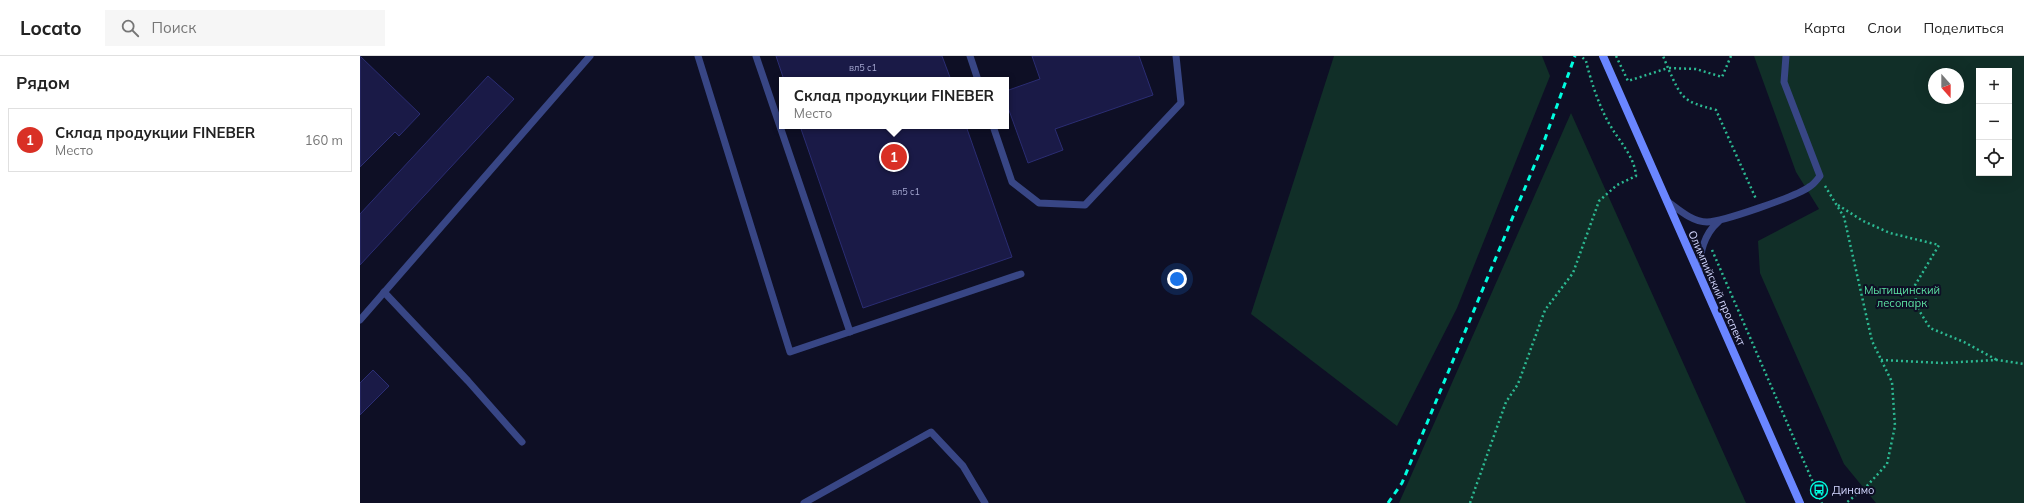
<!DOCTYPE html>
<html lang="ru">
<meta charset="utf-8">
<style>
:root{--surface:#fff;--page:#f6f6f6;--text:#222;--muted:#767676;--line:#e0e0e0;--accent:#d93025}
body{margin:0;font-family:Mulish,sans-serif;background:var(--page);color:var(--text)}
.controls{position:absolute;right:12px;top:12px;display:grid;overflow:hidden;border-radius:0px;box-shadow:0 4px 16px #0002}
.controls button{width:36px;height:36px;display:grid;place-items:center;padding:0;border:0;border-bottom:1px solid var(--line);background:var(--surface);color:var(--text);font:20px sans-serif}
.compass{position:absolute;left:1568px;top:12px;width:36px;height:36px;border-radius:50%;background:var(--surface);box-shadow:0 4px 16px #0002;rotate:159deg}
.you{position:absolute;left:817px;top:223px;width:14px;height:14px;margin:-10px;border:3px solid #fff;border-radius:50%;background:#1a73e8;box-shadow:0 0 0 6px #1a73e833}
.badge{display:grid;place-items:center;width:26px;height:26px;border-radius:50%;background:var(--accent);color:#fff;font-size:13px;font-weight:700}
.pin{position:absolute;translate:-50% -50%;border:2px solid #fff;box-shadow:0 1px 4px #0006}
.popup{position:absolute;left:419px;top:21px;width:230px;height:52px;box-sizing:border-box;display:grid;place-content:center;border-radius:0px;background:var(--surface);filter:drop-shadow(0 1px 3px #0005);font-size:13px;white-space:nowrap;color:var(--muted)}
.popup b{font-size:15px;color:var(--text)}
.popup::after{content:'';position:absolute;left:50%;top:100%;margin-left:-8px;border:8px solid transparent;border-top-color:var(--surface)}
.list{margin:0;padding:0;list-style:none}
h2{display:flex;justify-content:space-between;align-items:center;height:52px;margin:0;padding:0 16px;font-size:17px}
h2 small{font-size:13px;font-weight:400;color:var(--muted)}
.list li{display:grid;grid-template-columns:26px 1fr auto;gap:12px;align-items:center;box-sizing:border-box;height:64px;margin:0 8px 8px;padding:0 8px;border:1px solid var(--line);border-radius:0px}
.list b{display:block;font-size:15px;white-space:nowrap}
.list p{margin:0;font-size:13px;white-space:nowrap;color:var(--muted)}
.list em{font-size:13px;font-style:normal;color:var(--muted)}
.icon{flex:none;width:22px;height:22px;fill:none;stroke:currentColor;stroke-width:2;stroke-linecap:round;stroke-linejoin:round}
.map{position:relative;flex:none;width:1664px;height:447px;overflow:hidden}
header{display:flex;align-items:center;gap:24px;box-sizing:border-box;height:56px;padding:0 20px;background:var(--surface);border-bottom:1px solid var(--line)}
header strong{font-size:19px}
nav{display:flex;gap:22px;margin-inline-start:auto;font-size:14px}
.search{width:280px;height:36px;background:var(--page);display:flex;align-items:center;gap:10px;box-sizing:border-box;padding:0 14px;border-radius:0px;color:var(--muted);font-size:15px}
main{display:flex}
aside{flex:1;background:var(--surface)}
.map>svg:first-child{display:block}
.green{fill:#112f28;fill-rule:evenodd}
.building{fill:#1a1a47;stroke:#2b2d73}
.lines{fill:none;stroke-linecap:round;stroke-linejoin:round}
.path{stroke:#2cb992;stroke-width:2.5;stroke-dasharray:2 3;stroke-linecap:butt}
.lane{stroke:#384685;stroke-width:7}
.secondary{stroke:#6a86ff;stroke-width:8}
.rail{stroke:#00fee0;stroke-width:3;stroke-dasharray:6 5;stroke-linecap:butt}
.labels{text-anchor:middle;stroke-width:4;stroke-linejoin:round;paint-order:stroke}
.number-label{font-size:9px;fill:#a5a8d1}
.street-label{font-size:11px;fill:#d3d7ff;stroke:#0e0f25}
.park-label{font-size:11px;fill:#5ce2a3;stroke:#0e0f25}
.poi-label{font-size:11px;fill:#d3d7ff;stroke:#0e0f25;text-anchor:start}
</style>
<header>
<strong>Locato</strong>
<div class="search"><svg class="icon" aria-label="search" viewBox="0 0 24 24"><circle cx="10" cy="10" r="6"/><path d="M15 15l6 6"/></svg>Поиск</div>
<nav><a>Карта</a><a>Слои</a><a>Поделиться</a></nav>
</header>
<main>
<aside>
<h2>Рядом<small></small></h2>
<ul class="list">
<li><span class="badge">1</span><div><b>Склад продукции FINEBER</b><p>Место</p></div><em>160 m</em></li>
</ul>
</aside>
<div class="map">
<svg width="1664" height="447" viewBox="0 0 1664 447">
<rect width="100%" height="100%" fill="#0e0f25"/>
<g class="green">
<polygon points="974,0 1182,0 1190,20 1097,252 1037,370 891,258"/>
<path d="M1394 0H1664V447H1516L1484 408 1400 217 1398 185 1459 153 1436 116ZM1619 15H1649V117H1619ZM1574 18H1598V42H1574Z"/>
<polygon points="1211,57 1386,447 1039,447"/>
</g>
<g class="building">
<polygon points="0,0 60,58 39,80 35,76 0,111"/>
<polygon points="416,0 582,0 591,24 424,24"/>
<polygon points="672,0 779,0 793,39 695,73 703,94 668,107 646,46 646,35 680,23"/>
<polygon points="128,20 154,43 0,209 0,158"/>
<polygon points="440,70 606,70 652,201 503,252"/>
<polygon points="13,314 29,330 0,359 0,327"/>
</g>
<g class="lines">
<g class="path">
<polyline points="1256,0 1268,25 1308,12 1303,0"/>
<path d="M1371 0 1362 21 1336 13 1308 12C1322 43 1322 45 1356 54L1396 143"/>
<polyline points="1465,130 1484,161 1512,285 1532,326 1535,370 1527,408 1506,431 1486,447"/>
<polyline points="1478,149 1503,165 1530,177 1579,189 1554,231 1557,251 1570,272 1604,286 1637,304"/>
<polyline points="1352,194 1462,447"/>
<polyline points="1521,304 1582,307 1637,304 1664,308"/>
<path d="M1110 447 1146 346 1158 328 1185 254 1213 217 1239 145 1257 129 1276 120C1275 103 1262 88 1253 74 1241 56 1231 26 1226 5L1221 0"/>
</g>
<g class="lane">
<polyline points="338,0 430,296 661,218"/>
<polyline points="396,0 490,276"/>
<polyline points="610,0 618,24"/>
<polyline points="633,70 652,126 679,147 725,149 821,47 816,0"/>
<path d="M1307 145C1318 153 1332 166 1347 166 1362 166 1437 140 1449 131 1453 129 1457 124 1460 120L1424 26 1426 0"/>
<path d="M1339 217C1340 197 1343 179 1359 165"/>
<polyline points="24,236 108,325 162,386"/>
<polyline points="0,264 230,0"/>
<polyline points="444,447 571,376 603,410 625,447"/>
</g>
<polyline class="secondary" points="1243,0 1440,447"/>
<polyline class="rail" points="1028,447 1042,427 1182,91 1215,0"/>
</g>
<defs>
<g id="bus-ring" transform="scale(0.9)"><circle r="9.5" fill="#0e0f25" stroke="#00fee0" stroke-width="1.5"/><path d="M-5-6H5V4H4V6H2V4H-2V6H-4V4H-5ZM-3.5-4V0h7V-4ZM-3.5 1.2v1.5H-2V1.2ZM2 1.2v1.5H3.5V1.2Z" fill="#00fee0"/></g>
</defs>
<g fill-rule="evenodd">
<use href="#bus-ring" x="1459" y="434"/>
</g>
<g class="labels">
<g class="number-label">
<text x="503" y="15">вл5 с1</text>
<text x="546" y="139">вл5 с1</text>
</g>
<g class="street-label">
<text transform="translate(1357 232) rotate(66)" y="4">Олимпийский проспект</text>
</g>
<g class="park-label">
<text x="1542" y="238">Мытищинский<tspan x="1542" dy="13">лесопарк</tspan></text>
</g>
<g class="poi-label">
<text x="1472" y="438">Динамо</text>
</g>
</g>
</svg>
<div class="controls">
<button>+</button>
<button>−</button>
<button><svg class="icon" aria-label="locate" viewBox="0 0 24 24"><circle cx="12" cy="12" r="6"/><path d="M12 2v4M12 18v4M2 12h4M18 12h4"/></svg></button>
</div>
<svg class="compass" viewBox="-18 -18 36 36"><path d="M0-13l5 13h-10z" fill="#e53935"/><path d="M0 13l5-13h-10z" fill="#767676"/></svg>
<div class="you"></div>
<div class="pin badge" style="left:534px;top:101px">1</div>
<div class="popup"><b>Склад продукции FINEBER</b>Место</div>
</div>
</main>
